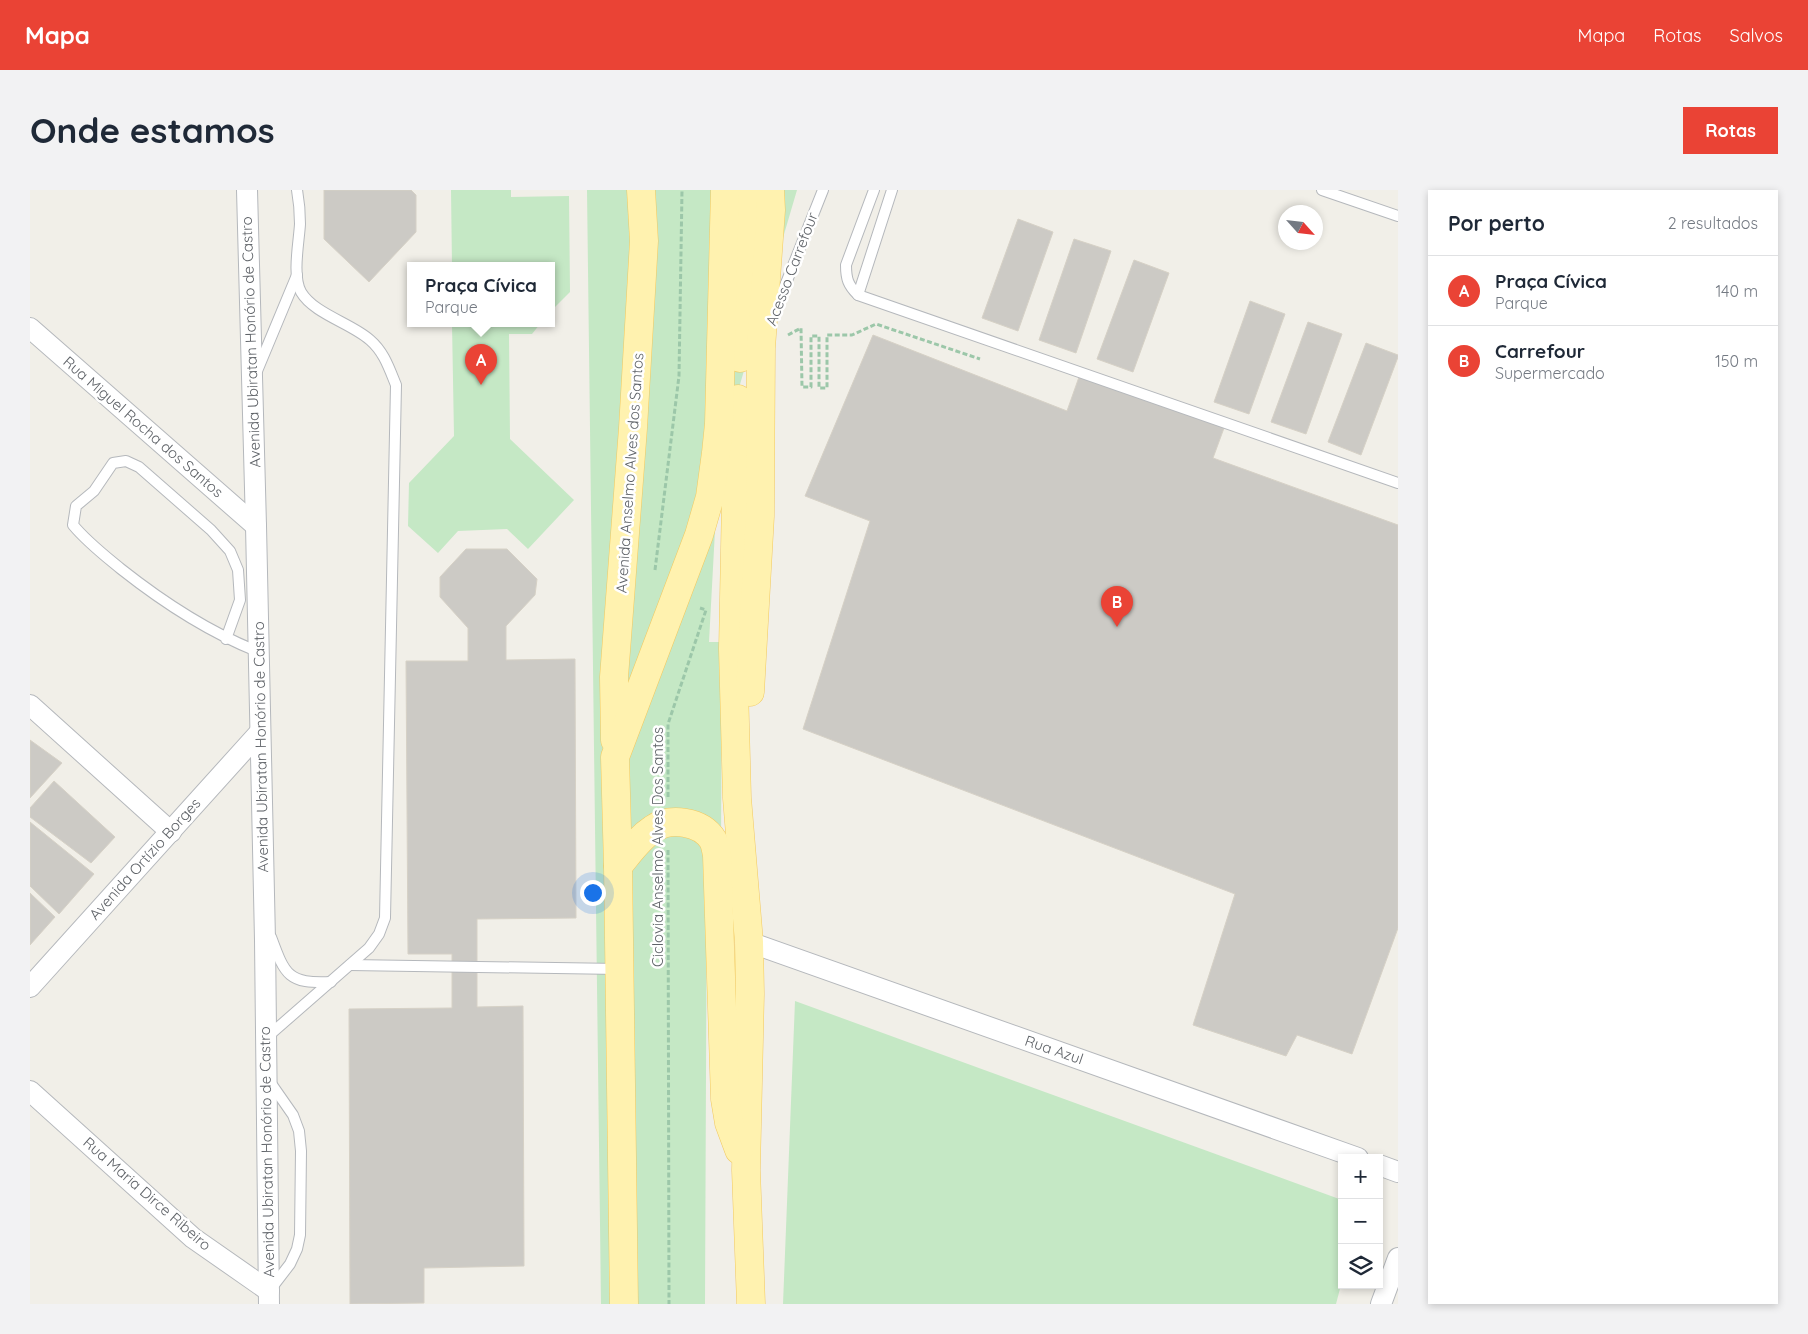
<!DOCTYPE html>
<html lang="pt">
<meta charset="utf-8">
<style>
:root{--surface:#fff;--page:#f2f2f3;--text:#1f2937;--muted:#747a83;--line:#e0e1e3;--accent:#ea4335}
body{margin:0;font-family:Quicksand,sans-serif;background:var(--page);color:var(--text)}
.controls{position:absolute;right:15px;bottom:15px;display:grid;overflow:hidden;border-radius:0px;box-shadow:0 2px 8px #0003}
.controls button{width:45px;height:45px;display:grid;place-items:center;padding:0;border:0;border-bottom:1px solid var(--line);background:var(--surface);color:var(--text);font:25px sans-serif}
.compass{position:absolute;left:1248px;top:15px;width:45px;height:45px;border-radius:50%;background:var(--surface);box-shadow:0 2px 8px #0003;rotate:117deg}
.you{position:absolute;left:562px;top:702px;width:18px;height:18px;margin:-12px;border:4px solid #fff;border-radius:50%;background:#1a73e8;box-shadow:0 0 0 8px #1a73e833}
.badge{display:grid;place-items:center;width:32px;height:32px;border-radius:50%;background:var(--accent);color:#fff;font-size:16px;font-weight:700}
.pin{position:absolute;translate:-50% -41px;filter:drop-shadow(0 1px 2px #0008)}
.pin::after{content:'';position:absolute;top:26px;width:18px;height:15px;background:inherit;clip-path:polygon(0 0,100% 0,50% 100%)}
.popup{position:absolute;left:377px;top:72px;width:148px;height:65px;box-sizing:border-box;display:grid;place-content:center;border-radius:0px;background:var(--surface);filter:drop-shadow(0 1px 4px #0005);font-size:16px;white-space:nowrap;color:var(--muted)}
.popup b{font-size:19px;color:var(--text)}
.popup::after{content:'';position:absolute;left:50%;top:100%;margin-left:-10px;border:10px solid transparent;border-top-color:var(--surface)}
.list{margin:0;padding:0;list-style:none}
h2{display:flex;justify-content:space-between;align-items:center;height:65px;margin:0;padding:0 20px;font-size:21px}
h2 small{font-size:16px;font-weight:400;color:var(--muted)}
.list li{display:grid;grid-template-columns:32px 1fr auto;gap:15px;align-items:center;box-sizing:border-box;height:70px;padding:0 20px;border-top:1px solid var(--line)}
.list b{display:block;font-size:19px;white-space:nowrap}
.list p{margin:0;font-size:16px;white-space:nowrap;color:var(--muted)}
.list em{font-size:16px;font-style:normal;color:var(--muted)}
.icon{flex:none;width:28px;height:28px;fill:none;stroke:currentColor;stroke-width:2;stroke-linecap:round;stroke-linejoin:round}
.map{position:relative;flex:none;width:1368px;height:1114px;overflow:hidden;border-radius:0px}
header{display:flex;align-items:center;gap:30px;box-sizing:border-box;height:70px;padding:0 25px;background:var(--accent);color:#fff}
header strong{font-size:24px}
nav{display:flex;gap:28px;margin-inline-start:auto;font-size:18px}
.intro{display:flex;align-items:center;justify-content:space-between;box-sizing:border-box;height:120px;padding:0 30px}
h1{margin:0;font-size:35px}
.button{padding:12px 22px;border-radius:0px;background:var(--accent);color:#fff;font-size:18px;font-weight:700}
main{display:flex;gap:30px;padding:0 30px}
aside{flex:1;background:var(--surface);border-radius:0px;box-shadow:0 2px 8px #0003}
.map>svg:first-child{display:block}
.green{fill:#c5e8c5}
.building{fill:#cccac5;stroke:#d6d1c6}
.lines{fill:none;stroke-linecap:round;stroke-linejoin:round}
.lane-casing{stroke:#b5b8bc;stroke-width:12}
.street-casing{stroke:#b5b8bc;stroke-width:22}
.primary-casing{stroke:#f2c960;stroke-width:29}
.path{stroke:#9cc7a9;stroke-width:3;stroke-dasharray:5 2.5;stroke-linecap:butt}
.lane{stroke:#fff;stroke-width:10}
.street{stroke:#fff;stroke-width:20}
.primary{stroke:#fff2af;stroke-width:28}
.labels{text-anchor:middle;stroke-width:5;stroke-linejoin:round;paint-order:stroke}
.street-label{font-size:15px;fill:#5f6368;stroke:#fff}
</style>
<header>
<strong>Mapa</strong>
<nav><a>Mapa</a><a>Rotas</a><a>Salvos</a></nav>
</header>
<div class="intro"><h1>Onde estamos</h1><a class="button">Rotas</a></div>
<main>
<div class="map">
<svg width="1368" height="1114" viewBox="0 0 1368 1114">
<rect width="100%" height="100%" fill="#f1efe8"/>
<g class="green">
<polygon points="421,0 481,0 481,7 539,6 540,102 521,121 521,76 422,76"/>
<polygon points="557,0 767,0 689,266 679,452 692,452 691,657 677,657 675,1114 571,1114"/>
<polygon points="422,134 510,134 502,144 479,144 480,249 544,310 498,359 477,339 428,341 408,363 378,336 379,293 424,246"/>
<polygon points="765,811 1312,1010 1312,1091 1306,1114 753,1114"/>
</g>
<g class="building">
<polygon points="294,0 381,0 386,5 386,42 339,92 294,49"/>
<polygon points="988,29 1023,42 988,141 952,128"/>
<polygon points="1044,49 1081,61 1046,163 1009,150"/>
<polygon points="1104,70 1139,83 1103,182 1067,169"/>
<polygon points="1220,111 1255,124 1219,224 1184,212"/>
<polygon points="1278,132 1312,144 1276,244 1241,232"/>
<polygon points="843,145 1037,221 1049,187 1194,238 1183,268 1368,335 1368,738 1322,864 1267,845 1256,866 1163,835 1205,704 773,539 840,331 775,306"/>
<polygon points="1336,153 1368,165 1368,167 1331,265 1298,252"/>
<polygon points="436,359 477,359 507,389 505,405 476,436 476,470 545,469 546,728 447,729 447,817 493,816 494,1076 394,1078 394,1113 320,1114 319,819 422,818 422,764 378,764 376,471 438,471 438,438 410,407 410,387"/>
<polygon points="0,550 32,573 0,608"/>
<polygon points="24,591 85,647 61,673 0,627 0,618"/>
<polygon points="0,632 64,684 29,724 0,696"/>
<polygon points="0,703 25,727 0,755"/>
</g>
<g class="lines">
<g class="lane-casing">
<g id="lane">
<path d="M844 0 816 75C816 89 818 95 828 105L1368 293"/>
<polyline points="1292,0 1368,26"/>
<polyline points="828,105 862,0"/>
<polyline points="743,126 793,0"/>
<polyline points="227,181 267,85"/>
<path d="M196 449 210 410 208 380 200 361 181 340 109 277 96 271 83 273 64 301 46 316 43 335C57 352 74 365 91 379 134 413 178 442 229 462"/>
<path d="M241 747C255 785 258 794 301 792"/>
<polyline points="320,775 589,779"/>
<path d="M236 848 339 758 349 744 355 728 366 195C359 178 354 162 340 150 321 133 284 124 271 102 262 86 269 52 270 34 270 22 269 11 267 0"/>
<polyline points="240,1100 260,1074 267,1059 270,1045 271,961 269,941 263,925 240,892"/>
</g>
</g>
<g class="street-casing">
<g id="street">
<polyline points="217,0 226,336 235,750 239,1114"/>
<polyline points="0,138 226,336"/>
<polyline points="0,515 141,642"/>
<polyline points="719,752 1328,968"/>
<polyline points="0,797 230,542"/>
<polyline points="0,901 163,1048 239,1101"/>
<polyline points="1349,975 1368,982"/>
<polyline points="1351,1114 1368,1068"/>
</g>
</g>
<g class="primary-casing">
<g id="primary">
<polyline points="710,168 715,0"/>
<polyline points="708,209 703,459 707,608 719,752 720,804 716,980 721,1114"/>
<polyline points="720,502 730,326 731,158 741,20 740,0"/>
<polyline points="585,550 584,487 603,238 614,51 611,0"/>
<path d="M588 676C599 663 609 648 623 639 640 627 671 631 683 650 685 654 686 660 687 665L695 909 699 933 709 960"/>
<polyline points="594,1114 588,676 585,567 669,345 680,307 686,263 689,234 695,0"/>
</g>
</g>
<g class="path">
<polyline points="758,145 771,138 772,197 781,197 781,146 789,146 789,198 797,198 797,145 822,145 846,134 950,169"/>
<polyline points="625,380 649,186 652,0"/>
<polyline points="638,607 638,534 676,420 670,418"/>
<polyline points="638,660 639,1114"/>
</g>
<use href="#lane" class="lane"/>
<use href="#street" class="street"/>
<use href="#primary" class="primary"/>
</g>
<g class="labels">
<g class="street-label">
<text transform="translate(762 79) rotate(-69)" y="5">Acesso Carrefour</text>
<text transform="translate(221 152) rotate(-92)" y="5">Avenida Ubiratan Honório de Castro</text>
<text transform="translate(113 237) rotate(41)" y="5">Rua Miguel Rocha dos Santos</text>
<text transform="translate(600 283) rotate(-86)" y="5">Avenida Anselmo Alves dos Santos</text>
<text transform="translate(231 557) rotate(-91)" y="5">Avenida Ubiratan Honório de Castro</text>
<text transform="translate(628 657) rotate(-90)" y="5">Ciclovia Anselmo Alves Dos Santos</text>
<text transform="translate(115 669) rotate(-48)" y="5">Avenida Ortízio Borges</text>
<text transform="translate(1024 860) rotate(19)" y="5">Rua Azul</text>
<text transform="translate(237 962) rotate(-91)" y="5">Avenida Ubiratan Honório de Castro</text>
<text transform="translate(117 1004) rotate(41)" y="5">Rua Maria Dirce Ribeiro</text>
</g>
</g>
</svg>
<div class="controls">
<button>+</button>
<button>−</button>
<button><svg class="icon" aria-label="layers" viewBox="0 0 24 24"><path d="M12 4l9 5-9 5-9-5zM3 14l9 5 9-5"/></svg></button>
</div>
<svg class="compass" viewBox="-18 -18 36 36"><path d="M0-13l5 13h-10z" fill="#e53935"/><path d="M0 13l5-13h-10z" fill="#747a83"/></svg>
<div class="you"></div>
<div class="pin badge" style="left:451px;top:195px">A</div>
<div class="popup"><b>Praça Cívica</b>Parque</div>
<div class="pin badge" style="left:1087px;top:437px">B</div>
</div>
<aside>
<h2>Por perto<small>2 resultados</small></h2>
<ul class="list">
<li><span class="badge">A</span><div><b>Praça Cívica</b><p>Parque</p></div><em>140 m</em></li>
<li><span class="badge">B</span><div><b>Carrefour</b><p>Supermercado</p></div><em>150 m</em></li>
</ul>
</aside>
</main>
